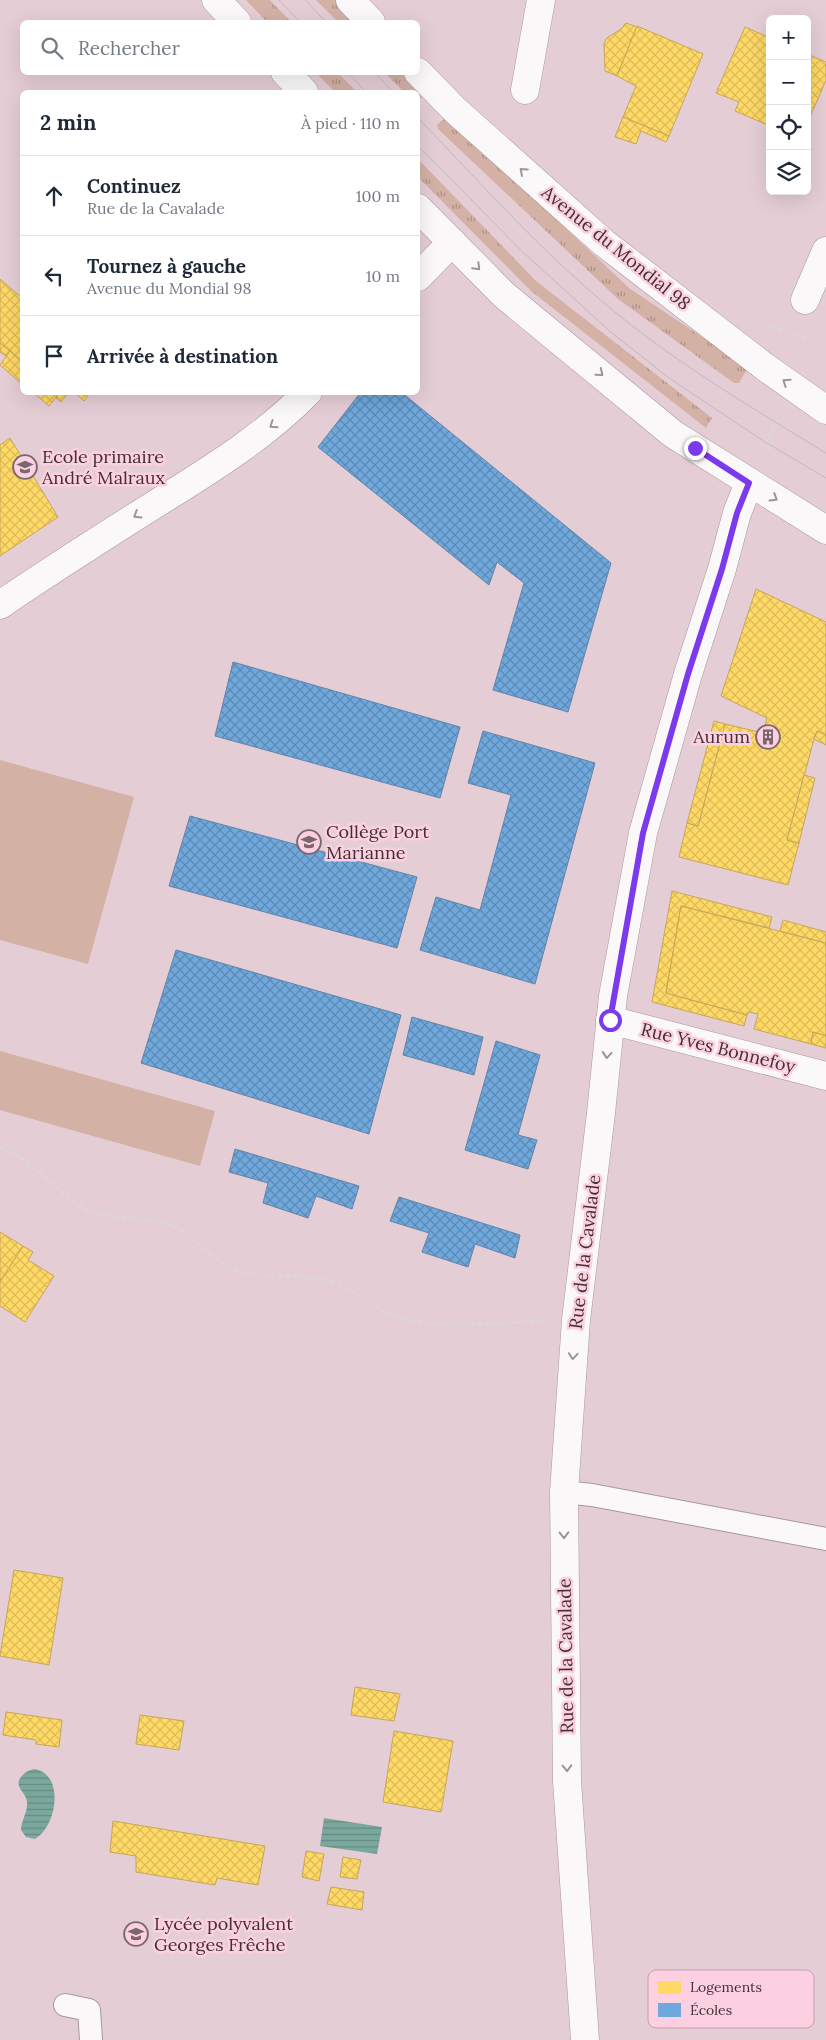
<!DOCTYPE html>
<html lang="fr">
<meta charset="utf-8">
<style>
:root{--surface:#fff;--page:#f2f2f3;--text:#1f2937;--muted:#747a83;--line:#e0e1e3}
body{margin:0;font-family:Lora,serif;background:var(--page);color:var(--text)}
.controls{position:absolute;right:15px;top:15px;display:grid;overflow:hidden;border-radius:8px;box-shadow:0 5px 20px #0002}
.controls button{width:45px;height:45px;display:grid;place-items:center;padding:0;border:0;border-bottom:1px solid var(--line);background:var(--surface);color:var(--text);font:25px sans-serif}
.stop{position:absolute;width:15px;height:15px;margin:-11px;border:4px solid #7c3aed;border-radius:50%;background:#fff}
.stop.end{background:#7c3aed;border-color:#fff;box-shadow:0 1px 5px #0008}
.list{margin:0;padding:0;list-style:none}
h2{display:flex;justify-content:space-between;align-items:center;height:65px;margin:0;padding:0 20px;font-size:21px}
h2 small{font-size:16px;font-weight:400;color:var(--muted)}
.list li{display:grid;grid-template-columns:32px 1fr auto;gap:15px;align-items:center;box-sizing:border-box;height:80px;padding:0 20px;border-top:1px solid var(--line)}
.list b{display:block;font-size:19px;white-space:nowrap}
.list p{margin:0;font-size:16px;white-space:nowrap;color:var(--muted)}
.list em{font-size:16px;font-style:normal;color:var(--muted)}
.icon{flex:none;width:28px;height:28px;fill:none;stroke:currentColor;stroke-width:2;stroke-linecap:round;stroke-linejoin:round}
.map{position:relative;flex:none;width:826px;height:2040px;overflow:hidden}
.search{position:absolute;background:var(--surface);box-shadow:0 5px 20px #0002;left:20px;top:20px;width:400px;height:55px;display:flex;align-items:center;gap:12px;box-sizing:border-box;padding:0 18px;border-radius:8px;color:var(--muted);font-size:19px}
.panel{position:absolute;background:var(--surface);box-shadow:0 5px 20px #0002;left:20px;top:90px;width:400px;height:305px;border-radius:8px}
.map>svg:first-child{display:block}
.grass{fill:url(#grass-tufts)}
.pitch{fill:#d4b1a5}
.water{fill:url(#water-rules)}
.homes{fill:url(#homes-cross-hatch);stroke:#c6a658}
.schools{fill:url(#schools-cross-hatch);stroke:#6184aa}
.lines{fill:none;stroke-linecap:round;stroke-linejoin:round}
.lane-casing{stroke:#a9979e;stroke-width:24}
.street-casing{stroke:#a9979e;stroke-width:29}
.secondary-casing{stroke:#a9979e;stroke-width:29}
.path{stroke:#ddd6d9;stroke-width:3;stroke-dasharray:5 2.5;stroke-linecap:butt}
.lane{stroke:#fbf8f9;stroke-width:22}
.street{stroke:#fbf8f9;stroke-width:28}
.secondary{stroke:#fbf8f9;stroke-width:28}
.tram{stroke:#c0babc;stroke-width:1}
.oneway{stroke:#9e9498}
.route{stroke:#7c3aed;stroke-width:6}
.labels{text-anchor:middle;stroke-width:5;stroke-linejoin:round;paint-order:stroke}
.street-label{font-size:18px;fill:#413036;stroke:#fcd0e0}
.poi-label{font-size:18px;fill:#413036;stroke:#fcd0e0;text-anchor:start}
.key{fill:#fcd0e0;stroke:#c4a0ad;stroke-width:1}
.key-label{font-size:14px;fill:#413036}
</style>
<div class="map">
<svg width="826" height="2040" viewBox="0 0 826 2040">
<defs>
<pattern id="grass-tufts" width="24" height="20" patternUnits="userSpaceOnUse" patternTransform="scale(1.25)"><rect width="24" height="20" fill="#d4b1a5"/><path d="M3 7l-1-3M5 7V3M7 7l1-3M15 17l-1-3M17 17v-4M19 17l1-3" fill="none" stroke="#ae9087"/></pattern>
<pattern id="water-rules" width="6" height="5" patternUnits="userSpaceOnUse" patternTransform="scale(1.25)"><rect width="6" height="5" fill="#7ba89d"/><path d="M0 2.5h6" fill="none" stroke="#668981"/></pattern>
<pattern id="homes-cross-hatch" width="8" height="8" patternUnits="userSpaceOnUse" patternTransform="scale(1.25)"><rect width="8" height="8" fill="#ffd966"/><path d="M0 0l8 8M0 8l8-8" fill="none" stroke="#dcbb59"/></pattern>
<pattern id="schools-cross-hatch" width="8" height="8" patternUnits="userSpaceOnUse" patternTransform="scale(1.25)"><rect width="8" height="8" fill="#6fa8dc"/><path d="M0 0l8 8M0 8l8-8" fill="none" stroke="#5d89b3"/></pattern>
</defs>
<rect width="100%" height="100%" fill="#e5cdd6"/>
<g class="grass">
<polygon points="246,0 270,0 291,22 267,22"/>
<polygon points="316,0 336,0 358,22 338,22"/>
<polygon points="316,73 338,73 357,92 335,92"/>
<polygon points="385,73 405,73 425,94 418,101 418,92 404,92"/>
<polygon points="447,116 629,288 748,368 739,383 734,383 618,299 438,129 437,125"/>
<polygon points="418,159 536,281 712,418 706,428 531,291 418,177"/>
</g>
<g class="pitch">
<polygon points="0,760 134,797 88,964 0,940"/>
<polygon points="0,1051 215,1111 200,1166 0,1110"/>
</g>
<g class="water">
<path d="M35 1769C65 1775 57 1826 35 1839L26 1837 21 1830C21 1821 28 1812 27 1802 27 1793 13 1787 21 1777 25 1772 29 1770 35 1769Z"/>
<polygon points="324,1818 382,1827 377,1854 320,1846"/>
</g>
<g class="homes">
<polygon points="626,23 637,27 617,76 605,71 604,43 607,38 621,29"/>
<polygon points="637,26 703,54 669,136 623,117 636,86 617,76"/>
<polygon points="745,27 770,38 770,126 735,111 739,102 716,93"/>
<polygon points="807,54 826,62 826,80 807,124"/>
<polygon points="623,117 669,136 666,142 641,131 636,144 615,137"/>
<polygon points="0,279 22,298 22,362 0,343"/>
<polygon points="0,343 10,351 6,356 0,352"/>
<polygon points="10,351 22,362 22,384 0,365"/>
<polygon points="33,392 60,392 49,406"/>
<polygon points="60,392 69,392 61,402 56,398"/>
<polygon points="74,392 90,392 84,401"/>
<polygon points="10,438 58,517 0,556 0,445"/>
<polygon points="756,589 826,622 826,735 817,731 814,739 787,840 799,843 788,885 679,857 687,823 698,826 725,724 763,733 767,718 721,696"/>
<polygon points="714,721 725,724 698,826 687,823"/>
<polygon points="817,731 826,735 826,745 814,739"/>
<polygon points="804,775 815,778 799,843 787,840"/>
<polygon points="672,891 772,917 769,928 681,906 666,993 747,1015 744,1026 652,1002"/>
<polygon points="681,906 826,943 826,1036 813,1032 811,1044 754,1029 758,1014 748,1012 747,1015 666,993"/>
<polygon points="783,920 826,932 826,943 780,931"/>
<polygon points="813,1032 826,1036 826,1048 811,1044"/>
<polygon points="0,1232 23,1246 0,1282"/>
<polygon points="23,1246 33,1252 28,1260 54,1276 25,1322 0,1306 0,1282"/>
<polygon points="14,1570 63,1578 49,1665 0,1656"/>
<polygon points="355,1687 400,1694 394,1721 351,1715"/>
<polygon points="6,1712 62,1720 59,1747 36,1744 36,1740 3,1735"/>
<polygon points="140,1715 184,1721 179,1750 136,1744"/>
<polygon points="394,1731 453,1741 441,1812 383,1802"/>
<polygon points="113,1821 265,1846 258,1885 217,1878 215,1885 136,1872 136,1856 110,1852"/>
<polygon points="306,1851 324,1854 319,1881 302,1877"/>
<polygon points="343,1857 361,1860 357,1879 340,1877"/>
<polygon points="331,1887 364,1892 362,1910 327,1904"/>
</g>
<g class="schools">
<polygon points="361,392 401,392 611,563 568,712 493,690 524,583 497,562 489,585 318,447"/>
<polygon points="233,662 460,727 440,798 215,736"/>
<polygon points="483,731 595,763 535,984 420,950 436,897 480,910 511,795 468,783"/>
<polygon points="190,816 417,877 397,948 169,886"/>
<polygon points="176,950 401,1015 369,1134 141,1063"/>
<polygon points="412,1017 483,1037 474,1075 403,1055"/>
<polygon points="496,1041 540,1055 518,1135 537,1140 528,1169 465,1150"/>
<polygon points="235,1149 359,1186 352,1209 316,1196 308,1218 263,1203 268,1183 229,1172"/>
<polygon points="399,1197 520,1235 515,1258 475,1244 468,1267 422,1252 429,1233 390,1221"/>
</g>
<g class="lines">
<g class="lane-casing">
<g id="lane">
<polyline points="564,1492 592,1495 826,1539"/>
<polyline points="65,2005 89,2010 91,2040"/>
</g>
</g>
<g class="street-casing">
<g id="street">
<polyline points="525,90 541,0"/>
<polyline points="418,277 452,242"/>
<polyline points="805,300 826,251"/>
<path d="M0 605C48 572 97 541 146 510 203 474 261 440 308 392"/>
<polyline points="610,1020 826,1076"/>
<polyline points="585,2040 567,1781 564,1492 576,1320 601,1113 613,996 643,833 688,674 722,569 737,513 749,483"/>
</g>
</g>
<g class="secondary-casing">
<g id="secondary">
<polyline points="216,0 237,22"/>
<polyline points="350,0 371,22"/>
<polyline points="285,72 304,92"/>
<polyline points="418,72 455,110 604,243 765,367 826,410"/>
<polyline points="418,208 504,295 673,434 826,530"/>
</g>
</g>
<g class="path">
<polyline points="771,326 787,332"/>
<polyline points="795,335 805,338 807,333"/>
<polyline points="761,450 779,418"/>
<path d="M0 1148C33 1159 54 1190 83 1208 104 1221 143 1215 168 1224 194 1233 210 1260 236 1270 250 1276 266 1275 281 1275 296 1276 311 1277 326 1280 352 1286 368 1306 393 1315 438 1332 495 1323 543 1321"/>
</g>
<use href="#lane" class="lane"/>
<use href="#street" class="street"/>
<use href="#secondary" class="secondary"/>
<g class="tram">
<polyline points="279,0 300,22"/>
<polyline points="305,0 326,22"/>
<polyline points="347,72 366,92"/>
<polyline points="374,72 393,92"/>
<path d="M418 118C474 176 528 237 589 290 661 354 744 403 826 453"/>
<polyline points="418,146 525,254 612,333 669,378 765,442 826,478"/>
</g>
</g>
<defs><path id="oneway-chevron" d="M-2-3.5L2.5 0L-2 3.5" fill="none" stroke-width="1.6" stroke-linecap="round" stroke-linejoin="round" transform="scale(1.25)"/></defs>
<g class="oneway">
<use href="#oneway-chevron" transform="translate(523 171) rotate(-138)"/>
<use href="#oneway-chevron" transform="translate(477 267) rotate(45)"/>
<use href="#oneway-chevron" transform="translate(600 373) rotate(39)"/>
<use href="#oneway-chevron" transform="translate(786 382) rotate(-145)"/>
<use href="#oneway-chevron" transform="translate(273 425) rotate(145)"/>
<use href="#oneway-chevron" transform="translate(774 498) rotate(32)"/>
<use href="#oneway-chevron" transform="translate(137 515) rotate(148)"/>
<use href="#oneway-chevron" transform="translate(607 1055) rotate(95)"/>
<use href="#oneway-chevron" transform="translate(573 1356) rotate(94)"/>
<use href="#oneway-chevron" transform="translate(564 1535) rotate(89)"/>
<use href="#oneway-chevron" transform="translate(567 1768) rotate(89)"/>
</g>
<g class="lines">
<polyline class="route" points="610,1020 643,833 688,674 722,569 737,513 749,483 695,448"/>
</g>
<defs>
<g id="school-ring" transform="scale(1.25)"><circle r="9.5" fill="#fcd0e0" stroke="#7a676e" stroke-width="1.5"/><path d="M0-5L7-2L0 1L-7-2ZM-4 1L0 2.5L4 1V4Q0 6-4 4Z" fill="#7a676e"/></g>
<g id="building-ring" transform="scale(1.25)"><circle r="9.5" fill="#fcd0e0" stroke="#7a676e" stroke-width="1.5"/><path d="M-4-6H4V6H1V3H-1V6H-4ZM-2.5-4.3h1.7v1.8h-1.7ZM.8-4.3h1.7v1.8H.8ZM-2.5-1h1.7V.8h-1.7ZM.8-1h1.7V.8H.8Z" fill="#7a676e"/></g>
</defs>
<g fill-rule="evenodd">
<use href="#school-ring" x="25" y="467"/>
<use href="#building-ring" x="768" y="737"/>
<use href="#school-ring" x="309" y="842"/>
<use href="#school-ring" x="136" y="1934"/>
</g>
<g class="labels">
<g class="street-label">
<text transform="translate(616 248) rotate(39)" y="6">Avenue du Mondial 98</text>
<text transform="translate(718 1048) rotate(14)" y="6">Rue Yves Bonnefoy</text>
<text transform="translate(585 1252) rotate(-83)" y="6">Rue de la Cavalade</text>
<text transform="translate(566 1656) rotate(-91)" y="6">Rue de la Cavalade</text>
</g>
<g class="poi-label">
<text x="42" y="463">Ecole primaire<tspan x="42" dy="21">André Malraux</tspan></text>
<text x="750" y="743" text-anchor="end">Aurum</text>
<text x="326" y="838">Collège Port<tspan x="326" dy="21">Marianne</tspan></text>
<text x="154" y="1930">Lycée polyvalent<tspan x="154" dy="21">Georges Frêche</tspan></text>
</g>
</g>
<rect x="648" y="1970" width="166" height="58" rx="8" class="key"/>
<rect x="658" y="1981" width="23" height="13" fill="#ffd966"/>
<rect x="658" y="2003" width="23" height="14" fill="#6fa8dc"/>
<g class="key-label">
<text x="690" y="1992">Logements</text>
<text x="690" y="2015">Écoles</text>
</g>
</svg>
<div class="controls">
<button>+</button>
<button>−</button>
<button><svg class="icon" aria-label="locate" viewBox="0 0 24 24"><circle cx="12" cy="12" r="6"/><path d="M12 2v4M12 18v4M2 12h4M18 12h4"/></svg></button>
<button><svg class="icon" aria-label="layers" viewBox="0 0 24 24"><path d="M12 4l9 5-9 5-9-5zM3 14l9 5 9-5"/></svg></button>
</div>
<div class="stop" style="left:610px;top:1020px"></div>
<div class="stop end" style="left:695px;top:448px"></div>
<div class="search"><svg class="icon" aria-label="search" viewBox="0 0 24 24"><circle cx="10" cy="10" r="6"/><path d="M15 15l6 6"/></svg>Rechercher</div>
<section class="panel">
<h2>2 min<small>À pied · 110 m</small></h2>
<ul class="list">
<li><svg class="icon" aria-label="ahead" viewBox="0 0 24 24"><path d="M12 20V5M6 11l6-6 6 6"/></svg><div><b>Continuez</b><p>Rue de la Cavalade</p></div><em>100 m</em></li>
<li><svg class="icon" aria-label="left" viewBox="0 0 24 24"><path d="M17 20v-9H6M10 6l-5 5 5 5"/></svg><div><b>Tournez à gauche</b><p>Avenue du Mondial 98</p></div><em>10 m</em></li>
<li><svg class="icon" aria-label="arrive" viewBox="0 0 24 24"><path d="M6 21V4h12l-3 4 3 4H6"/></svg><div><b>Arrivée à destination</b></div></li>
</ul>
</section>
</div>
